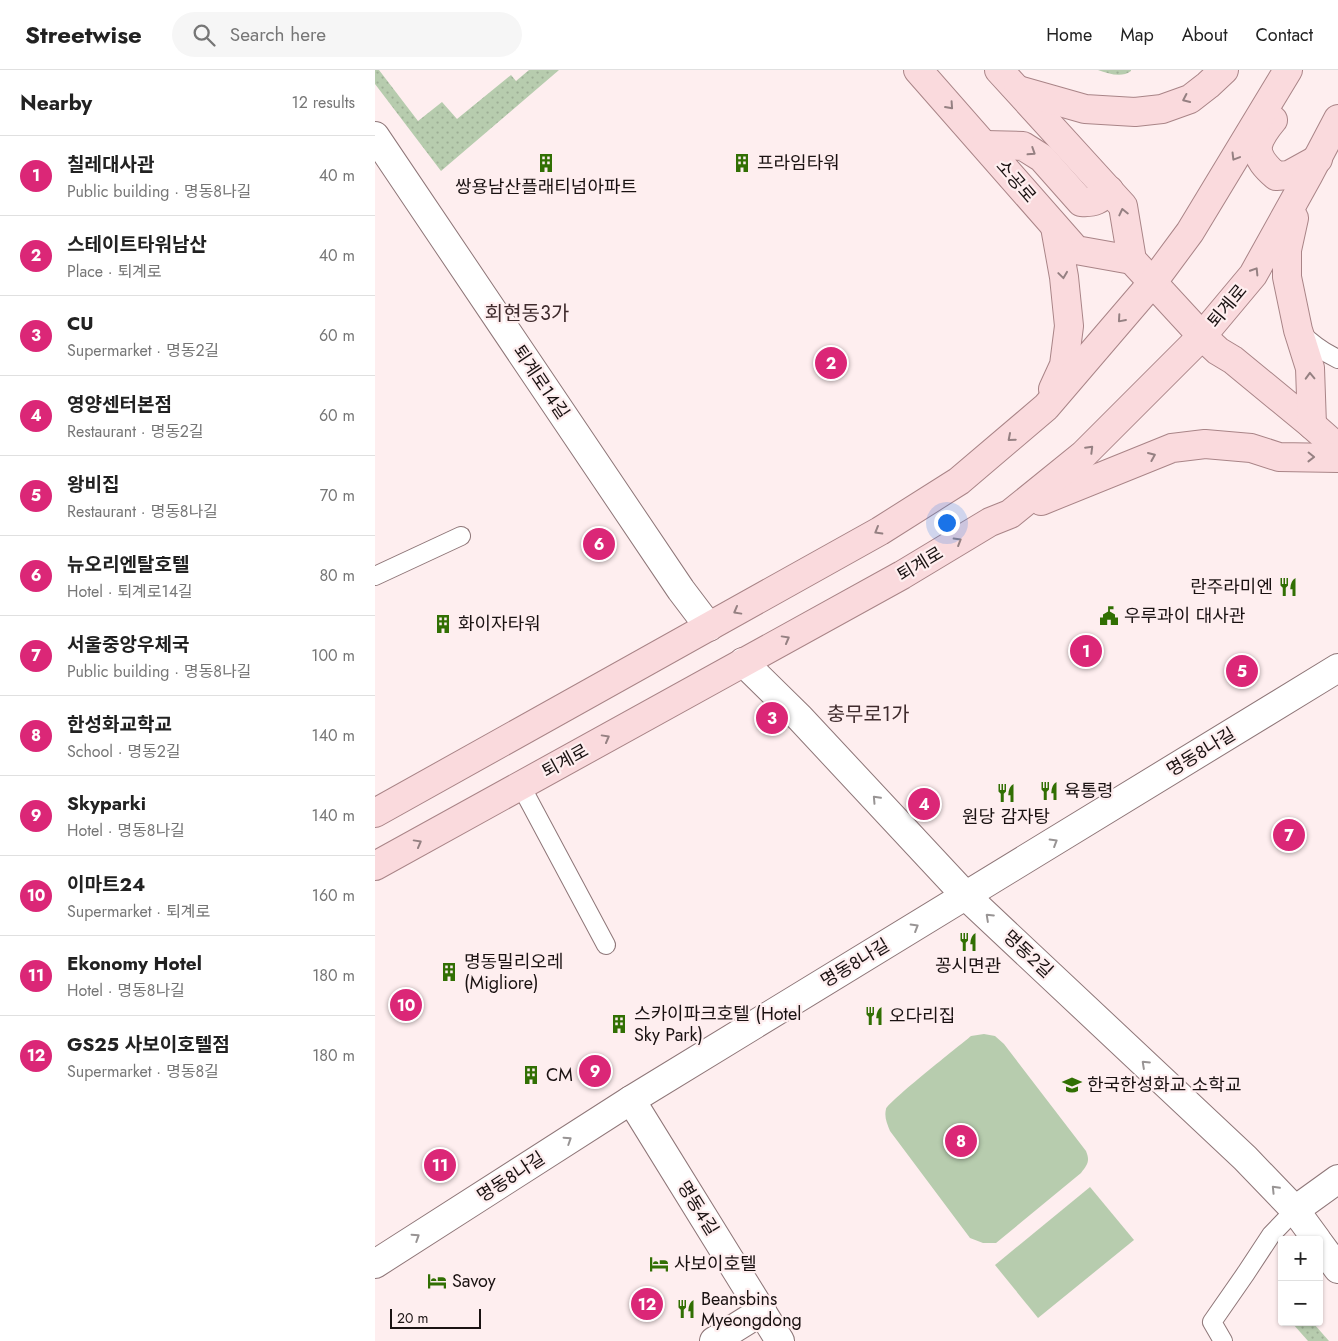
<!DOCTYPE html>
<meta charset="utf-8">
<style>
:root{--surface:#fff;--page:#f6f6f6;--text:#222;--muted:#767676;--line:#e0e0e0;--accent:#db2777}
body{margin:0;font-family:Jost,"Noto Sans KR",sans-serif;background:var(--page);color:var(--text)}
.controls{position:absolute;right:15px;bottom:15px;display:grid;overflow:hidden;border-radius:5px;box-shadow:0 1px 4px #0004}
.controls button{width:45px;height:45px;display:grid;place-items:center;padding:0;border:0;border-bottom:1px solid var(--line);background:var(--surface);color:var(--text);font:25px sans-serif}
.scale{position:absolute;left:15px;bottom:12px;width:91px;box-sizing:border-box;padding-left:5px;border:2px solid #1a1212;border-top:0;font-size:14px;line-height:18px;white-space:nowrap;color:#1a1212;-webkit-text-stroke:4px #feeeef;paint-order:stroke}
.you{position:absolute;left:571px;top:452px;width:18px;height:18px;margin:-12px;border:4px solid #fff;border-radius:50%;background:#1a73e8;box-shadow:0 0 0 8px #1a73e833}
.badge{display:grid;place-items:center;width:32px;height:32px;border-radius:50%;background:var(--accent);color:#fff;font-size:16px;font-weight:700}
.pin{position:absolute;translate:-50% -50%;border:2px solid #fff;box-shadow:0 1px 5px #0006}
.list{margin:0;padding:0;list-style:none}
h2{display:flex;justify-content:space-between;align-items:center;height:65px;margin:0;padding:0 20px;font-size:21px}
h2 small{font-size:16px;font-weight:400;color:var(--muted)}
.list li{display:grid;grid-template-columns:32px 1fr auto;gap:15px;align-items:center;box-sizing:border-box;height:80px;padding:0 20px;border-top:1px solid var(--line)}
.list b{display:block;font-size:19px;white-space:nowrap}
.list p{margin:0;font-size:16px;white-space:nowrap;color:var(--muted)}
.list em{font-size:16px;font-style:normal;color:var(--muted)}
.icon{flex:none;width:28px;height:28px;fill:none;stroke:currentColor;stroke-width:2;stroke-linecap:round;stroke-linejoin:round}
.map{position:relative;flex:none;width:963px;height:1271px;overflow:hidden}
header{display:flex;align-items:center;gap:30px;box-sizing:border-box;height:70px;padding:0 25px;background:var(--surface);border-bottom:1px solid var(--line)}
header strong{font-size:24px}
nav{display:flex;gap:28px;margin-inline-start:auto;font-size:18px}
.search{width:350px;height:45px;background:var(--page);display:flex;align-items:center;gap:12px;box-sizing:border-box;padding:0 18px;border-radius:28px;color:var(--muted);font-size:19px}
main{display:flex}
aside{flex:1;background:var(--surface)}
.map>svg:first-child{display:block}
.grass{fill:url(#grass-dots)}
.pitch{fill:#b7ccae}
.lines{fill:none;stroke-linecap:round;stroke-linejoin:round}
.service-casing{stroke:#8e7678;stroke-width:20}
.minor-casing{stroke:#8e7678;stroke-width:30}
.primary-casing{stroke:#a98487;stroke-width:30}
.service{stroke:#fff;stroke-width:18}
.minor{stroke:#fff;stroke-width:28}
.primary{stroke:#fadadd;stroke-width:28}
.oneway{stroke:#958082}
.oneway2{stroke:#989494}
.labels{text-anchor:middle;stroke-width:4.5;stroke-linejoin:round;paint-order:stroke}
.poi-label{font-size:18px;fill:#1a1212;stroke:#feeeef;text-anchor:start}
.street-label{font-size:18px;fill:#1a1212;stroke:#feeeef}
.quarter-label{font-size:20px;fill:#3f2b2d;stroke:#feeeef}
</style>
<header>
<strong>Streetwise</strong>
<div class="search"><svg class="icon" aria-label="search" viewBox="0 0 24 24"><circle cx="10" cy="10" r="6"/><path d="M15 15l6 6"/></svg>Search here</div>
<nav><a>Home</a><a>Map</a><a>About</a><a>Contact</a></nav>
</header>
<main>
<aside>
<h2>Nearby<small>12 results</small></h2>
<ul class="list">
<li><span class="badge">1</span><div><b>칠레대사관</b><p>Public building · 명동8나길</p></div><em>40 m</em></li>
<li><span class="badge">2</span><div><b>스테이트타워남산</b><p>Place · 퇴계로</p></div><em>40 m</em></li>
<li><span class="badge">3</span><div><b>CU</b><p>Supermarket · 명동2길</p></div><em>60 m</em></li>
<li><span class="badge">4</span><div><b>영양센터본점</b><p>Restaurant · 명동2길</p></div><em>60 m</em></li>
<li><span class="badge">5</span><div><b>왕비집</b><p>Restaurant · 명동8나길</p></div><em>70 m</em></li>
<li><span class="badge">6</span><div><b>뉴오리엔탈호텔</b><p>Hotel · 퇴계로14길</p></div><em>80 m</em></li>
<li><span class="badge">7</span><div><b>서울중앙우체국</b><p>Public building · 명동8나길</p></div><em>100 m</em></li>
<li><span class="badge">8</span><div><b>한성화교학교</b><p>School · 명동2길</p></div><em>140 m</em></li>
<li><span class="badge">9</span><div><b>Skyparki</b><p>Hotel · 명동8나길</p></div><em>140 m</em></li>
<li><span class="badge">10</span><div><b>이마트24</b><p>Supermarket · 퇴계로</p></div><em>160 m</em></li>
<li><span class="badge">11</span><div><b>Ekonomy Hotel</b><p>Hotel · 명동8나길</p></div><em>180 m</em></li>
<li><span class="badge">12</span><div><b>GS25 사보이호텔점</b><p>Supermarket · 명동8길</p></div><em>180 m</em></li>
</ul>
</aside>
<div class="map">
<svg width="963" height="1271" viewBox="0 0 963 1271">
<defs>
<pattern id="grass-dots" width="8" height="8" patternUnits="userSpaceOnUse" patternTransform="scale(1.25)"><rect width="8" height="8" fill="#b7ccae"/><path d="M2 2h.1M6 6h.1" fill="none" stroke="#9dae95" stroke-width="1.8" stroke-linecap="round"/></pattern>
</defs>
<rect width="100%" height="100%" fill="#feeeef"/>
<g class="grass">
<polygon points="0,0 4,0 43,51 67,32 82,49 136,5 141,11 154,0 184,0 66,101 0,14"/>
<path d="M723 0H756V1C747 8 734 4 723 0Z"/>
<polygon points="925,1252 939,1254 954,1271 933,1271 918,1254"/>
</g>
<g class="pitch">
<path d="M609 964 620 966 629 974 711 1081C715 1091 713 1094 706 1103L621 1173H608L595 1168 515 1061C512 1053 509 1047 511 1039 514 1031 584 976 596 966Z"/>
<polygon points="715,1117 759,1170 663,1248 620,1195"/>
</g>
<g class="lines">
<g class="service-casing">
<g id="service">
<path d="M925 262C937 274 948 282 963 289"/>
<polyline points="0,506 86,466"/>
<polyline points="146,716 231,875"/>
<polyline points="848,1271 837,1252 871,1203 896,1165 920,1140"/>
</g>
</g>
<g class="minor-casing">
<g id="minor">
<polyline points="0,66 306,520 334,557"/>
<polyline points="368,592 425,648 591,826 870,1088 920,1140 942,1170"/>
<polyline points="256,1030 405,1271"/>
<polyline points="920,1140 963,1109"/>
<polyline points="944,1173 963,1199"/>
<polyline points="0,1194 256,1030 963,598"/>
<polyline points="339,1271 387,1241"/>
</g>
</g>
<g class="primary-casing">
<g id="primary">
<polyline points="543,0 701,180 757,190"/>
<polyline points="624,0 748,136 757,190 827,266 843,281 858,290 937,355 963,378"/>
<polyline points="643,20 710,39 760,42 787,39 815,29 833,15 849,0"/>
<path d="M898 50C893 56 885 67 883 75 881 88 893 99 901 106L914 105 943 89"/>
<path d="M610 75 648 76 667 88 706 132C719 133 725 130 734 120"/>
<polyline points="919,148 912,180 912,207 923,260 935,298 937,355"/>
<polyline points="678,319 689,295 694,256 689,207 680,157"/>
<polyline points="666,431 797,378 830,374 876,378 904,387 963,388"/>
<polyline points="0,743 505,461 584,411 671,337 778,212 815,162 913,0"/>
<polyline points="0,796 527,505 615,452 635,444 708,385 827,266 878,205 933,106 963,49"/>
</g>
</g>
<use href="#service" class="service"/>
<use href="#minor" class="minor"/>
<use href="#primary" class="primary"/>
</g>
<defs><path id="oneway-chevron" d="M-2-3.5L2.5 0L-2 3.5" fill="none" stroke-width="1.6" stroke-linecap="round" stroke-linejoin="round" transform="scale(1.25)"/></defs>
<g class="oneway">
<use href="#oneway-chevron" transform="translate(811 29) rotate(155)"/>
<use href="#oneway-chevron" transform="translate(575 36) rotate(48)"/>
<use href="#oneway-chevron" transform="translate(657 82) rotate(33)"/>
<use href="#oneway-chevron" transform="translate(860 87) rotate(121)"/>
<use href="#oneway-chevron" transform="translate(748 142) rotate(-103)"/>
<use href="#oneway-chevron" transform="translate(880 201) rotate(-58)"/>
<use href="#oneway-chevron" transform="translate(688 205) rotate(82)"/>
<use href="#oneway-chevron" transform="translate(746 249) rotate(131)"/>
<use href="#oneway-chevron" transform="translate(935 306) rotate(-92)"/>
<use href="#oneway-chevron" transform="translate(636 368) rotate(139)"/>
<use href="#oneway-chevron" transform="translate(715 379) rotate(-45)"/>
<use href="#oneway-chevron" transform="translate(777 386) rotate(-23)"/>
<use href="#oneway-chevron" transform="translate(936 387) rotate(1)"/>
<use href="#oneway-chevron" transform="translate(503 461) rotate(150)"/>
<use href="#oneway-chevron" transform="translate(583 471) rotate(-31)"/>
<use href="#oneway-chevron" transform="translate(362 541) rotate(151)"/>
<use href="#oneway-chevron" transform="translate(411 569) rotate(-29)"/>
<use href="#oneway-chevron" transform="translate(231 668) rotate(-29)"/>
<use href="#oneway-chevron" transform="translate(43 773) rotate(-29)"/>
</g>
<g class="oneway2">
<use href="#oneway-chevron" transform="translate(501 729) rotate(-133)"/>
<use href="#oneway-chevron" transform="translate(679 772) rotate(-31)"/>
<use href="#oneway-chevron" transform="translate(614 847) rotate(-137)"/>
<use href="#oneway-chevron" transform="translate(540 857) rotate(-31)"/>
<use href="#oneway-chevron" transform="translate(770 994) rotate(-137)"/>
<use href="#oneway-chevron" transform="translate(193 1070) rotate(-33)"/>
<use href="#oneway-chevron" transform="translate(900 1119) rotate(-134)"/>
<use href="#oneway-chevron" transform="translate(41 1167) rotate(-33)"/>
</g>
<defs>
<g id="building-bare" transform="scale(1.5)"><path d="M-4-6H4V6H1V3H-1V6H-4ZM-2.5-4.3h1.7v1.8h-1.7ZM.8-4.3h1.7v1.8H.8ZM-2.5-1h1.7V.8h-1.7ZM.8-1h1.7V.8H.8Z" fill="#316f03" stroke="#feeeef" stroke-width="2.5" paint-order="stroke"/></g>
<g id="restaurant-bare" transform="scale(1.5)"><path d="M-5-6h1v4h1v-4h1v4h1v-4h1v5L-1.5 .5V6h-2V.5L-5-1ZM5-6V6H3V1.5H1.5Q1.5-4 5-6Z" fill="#316f03" stroke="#feeeef" stroke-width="2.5" paint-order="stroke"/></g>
<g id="civic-bare" transform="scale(1.5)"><path d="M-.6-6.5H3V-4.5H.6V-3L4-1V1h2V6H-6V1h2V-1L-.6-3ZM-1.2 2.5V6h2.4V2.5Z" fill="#316f03" stroke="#feeeef" stroke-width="2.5" paint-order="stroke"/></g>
<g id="school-bare" transform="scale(1.5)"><path d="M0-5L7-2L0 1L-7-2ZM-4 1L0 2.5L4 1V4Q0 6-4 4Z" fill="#316f03" stroke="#feeeef" stroke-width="2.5" paint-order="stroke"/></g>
<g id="hotel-bare" transform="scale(1.5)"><path d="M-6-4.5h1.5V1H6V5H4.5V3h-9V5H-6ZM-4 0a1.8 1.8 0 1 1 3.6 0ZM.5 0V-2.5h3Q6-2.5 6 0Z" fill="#316f03" stroke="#feeeef" stroke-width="2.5" paint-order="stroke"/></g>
</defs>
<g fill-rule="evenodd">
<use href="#building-bare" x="171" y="93"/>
<use href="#building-bare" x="367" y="93"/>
<use href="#restaurant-bare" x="913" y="517"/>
<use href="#civic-bare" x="734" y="546"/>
<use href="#building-bare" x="68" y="554"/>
<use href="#restaurant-bare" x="674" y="721"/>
<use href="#restaurant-bare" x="631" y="723"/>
<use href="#restaurant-bare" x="593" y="872"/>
<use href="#building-bare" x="74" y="902"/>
<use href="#restaurant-bare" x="499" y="946"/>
<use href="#building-bare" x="244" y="954"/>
<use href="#building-bare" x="156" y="1005"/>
<use href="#school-bare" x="697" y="1015"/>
<use href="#hotel-bare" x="284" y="1194"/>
<use href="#hotel-bare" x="62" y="1211"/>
<use href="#restaurant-bare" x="311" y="1239"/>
</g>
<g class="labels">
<g class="poi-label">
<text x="382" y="99">프라임타워</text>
<text x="171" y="123" text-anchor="middle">쌍용남산플래티넘아파트</text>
<text x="898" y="523" text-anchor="end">란주라미엔</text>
<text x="749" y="552">우루과이 대사관</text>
<text x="83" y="560">화이자타워</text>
<text x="689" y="727">육통령</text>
<text x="631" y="753" text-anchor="middle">원당 감자탕</text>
<text x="89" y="898">명동밀리오레<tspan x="89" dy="21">(Migliore)</tspan></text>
<text x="593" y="902" text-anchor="middle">꽁시면관</text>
<text x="259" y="950">스카이파크호텔 (Hotel<tspan x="259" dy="21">Sky Park)</tspan></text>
<text x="514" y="952">오다리집</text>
<text x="171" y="1011">CM</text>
<text x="712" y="1021">한국한성화교 소학교</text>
<text x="299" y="1200">사보이호텔</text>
<text x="77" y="1217">Savoy</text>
<text x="326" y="1235">Beansbins<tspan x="326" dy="21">Myeongdong</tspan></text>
</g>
<g class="street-label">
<text transform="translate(641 111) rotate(49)" y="6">소공로</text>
<text transform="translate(852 236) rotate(-50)" y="6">퇴계로</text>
<text transform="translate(166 312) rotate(56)" y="6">퇴계로14길</text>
<text transform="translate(545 494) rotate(-31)" y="6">퇴계로</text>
<text transform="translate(826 682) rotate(-31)" y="6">명동8나길</text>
<text transform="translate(190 691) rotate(-29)" y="6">퇴계로</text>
<text transform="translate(653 884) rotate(43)" y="6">명동2길</text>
<text transform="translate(480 893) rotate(-31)" y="6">명동8나길</text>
<text transform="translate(136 1107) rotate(-33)" y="6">명동8나길</text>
<text transform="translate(323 1138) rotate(58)" y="6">명동4길</text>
</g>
<g class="quarter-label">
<text x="152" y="250">회현동3가</text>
<text x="493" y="651">충무로1가</text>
</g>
</g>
</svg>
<div class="controls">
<button>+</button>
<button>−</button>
</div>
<div class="scale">20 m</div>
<div class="you"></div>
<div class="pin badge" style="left:711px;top:581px">1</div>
<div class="pin badge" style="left:456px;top:293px">2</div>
<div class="pin badge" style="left:397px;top:648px">3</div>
<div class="pin badge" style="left:549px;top:734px">4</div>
<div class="pin badge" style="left:867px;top:601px">5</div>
<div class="pin badge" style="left:224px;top:474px">6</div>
<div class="pin badge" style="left:914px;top:765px">7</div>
<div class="pin badge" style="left:586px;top:1071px">8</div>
<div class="pin badge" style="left:220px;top:1001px">9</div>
<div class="pin badge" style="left:31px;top:935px">10</div>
<div class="pin badge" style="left:65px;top:1095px">11</div>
<div class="pin badge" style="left:272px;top:1234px">12</div>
</div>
</main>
